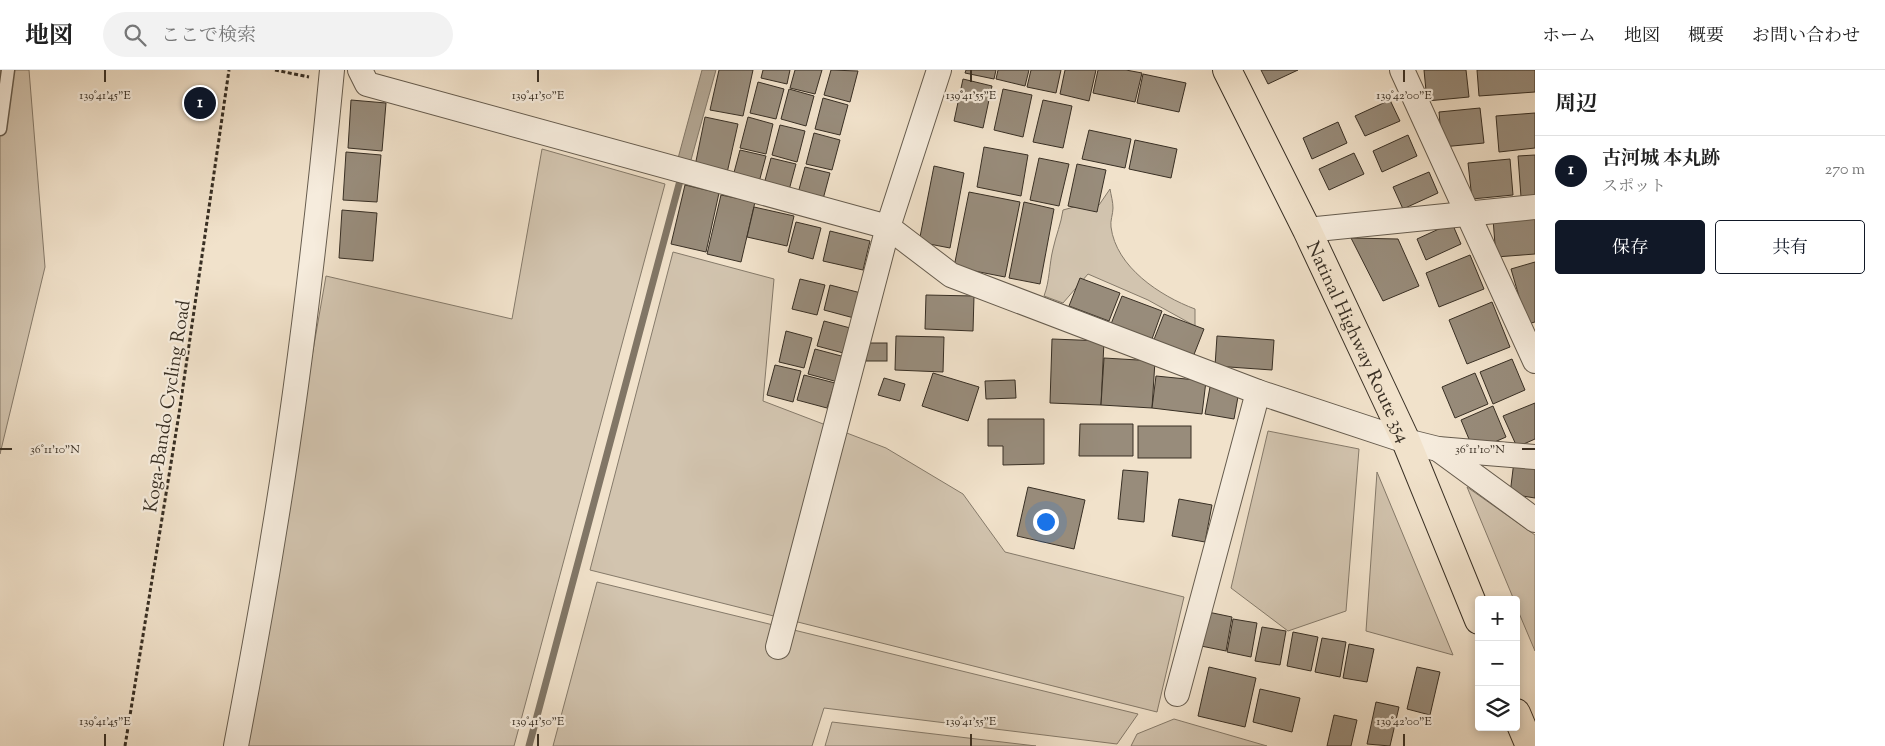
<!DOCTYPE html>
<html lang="ja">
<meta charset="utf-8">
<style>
:root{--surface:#fff;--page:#f2f2f2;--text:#222;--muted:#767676;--line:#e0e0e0;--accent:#111827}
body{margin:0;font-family:"Sorts Mill Goudy","Noto Serif JP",serif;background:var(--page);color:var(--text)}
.controls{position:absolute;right:15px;bottom:15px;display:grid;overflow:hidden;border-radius:5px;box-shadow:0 2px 8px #0003}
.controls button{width:45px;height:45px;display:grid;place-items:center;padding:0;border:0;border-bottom:1px solid var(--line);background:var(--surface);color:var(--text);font:25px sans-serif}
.you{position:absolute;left:1045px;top:451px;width:18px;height:18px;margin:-12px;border:4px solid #fff;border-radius:50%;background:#1a73e8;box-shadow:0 0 0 8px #1a73e833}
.badge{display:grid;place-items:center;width:32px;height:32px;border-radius:50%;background:var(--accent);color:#fff;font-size:16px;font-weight:700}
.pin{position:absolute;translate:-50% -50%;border:2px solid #fff;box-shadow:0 1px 5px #0006}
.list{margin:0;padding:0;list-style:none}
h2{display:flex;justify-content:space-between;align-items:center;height:65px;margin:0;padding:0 20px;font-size:21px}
h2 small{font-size:16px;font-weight:400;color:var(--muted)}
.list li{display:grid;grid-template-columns:32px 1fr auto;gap:15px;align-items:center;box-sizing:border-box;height:70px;padding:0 20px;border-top:1px solid var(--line)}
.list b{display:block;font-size:19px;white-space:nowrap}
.list p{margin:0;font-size:16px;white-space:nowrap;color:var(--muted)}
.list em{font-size:16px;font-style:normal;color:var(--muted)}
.actions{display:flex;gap:10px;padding:15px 20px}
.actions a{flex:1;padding:11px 0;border:1px solid var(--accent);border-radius:5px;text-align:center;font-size:18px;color:var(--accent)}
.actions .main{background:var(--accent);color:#fff}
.icon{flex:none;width:28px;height:28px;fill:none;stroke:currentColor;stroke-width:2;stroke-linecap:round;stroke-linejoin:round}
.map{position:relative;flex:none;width:1535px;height:676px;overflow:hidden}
header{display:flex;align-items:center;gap:30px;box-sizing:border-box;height:70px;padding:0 25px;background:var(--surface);border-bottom:1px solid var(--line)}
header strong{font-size:24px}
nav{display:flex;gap:28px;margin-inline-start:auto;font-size:18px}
.search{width:350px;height:45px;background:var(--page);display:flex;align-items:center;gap:12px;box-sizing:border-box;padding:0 18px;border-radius:28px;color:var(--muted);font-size:19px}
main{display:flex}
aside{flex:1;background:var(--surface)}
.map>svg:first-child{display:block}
.green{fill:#d2c4af;stroke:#857a6a}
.water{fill:#b2a592;stroke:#817666}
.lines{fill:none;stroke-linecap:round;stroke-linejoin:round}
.stream{stroke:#817666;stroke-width:7}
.building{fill:#988c7b;stroke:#382f24}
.lane-casing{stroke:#665c4e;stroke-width:15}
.street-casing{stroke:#665c4e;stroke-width:26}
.highway-casing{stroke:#382f24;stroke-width:30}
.path{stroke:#382f24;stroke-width:3;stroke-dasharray:4 2.5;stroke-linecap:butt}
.lane{stroke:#f6ecdd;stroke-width:12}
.street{stroke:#f6ecdd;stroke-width:24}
.highway{stroke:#f1e2cb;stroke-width:28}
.ticks{fill:none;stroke:#382f24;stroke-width:2}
.labels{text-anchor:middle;stroke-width:4.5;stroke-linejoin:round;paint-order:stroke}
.street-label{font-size:19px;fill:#382f24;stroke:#f6ecdd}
.ticks-label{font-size:12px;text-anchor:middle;fill:#382f24;stroke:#f6ecdd;stroke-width:4.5;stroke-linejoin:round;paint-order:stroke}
</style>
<header>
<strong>地図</strong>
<div class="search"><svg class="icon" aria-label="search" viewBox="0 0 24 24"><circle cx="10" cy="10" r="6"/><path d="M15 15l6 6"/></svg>ここで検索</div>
<nav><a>ホーム</a><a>地図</a><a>概要</a><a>お問い合わせ</a></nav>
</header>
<main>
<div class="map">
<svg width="1535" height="676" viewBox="0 0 1535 676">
<rect width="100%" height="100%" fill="#f1e2cb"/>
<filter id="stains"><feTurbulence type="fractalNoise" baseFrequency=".004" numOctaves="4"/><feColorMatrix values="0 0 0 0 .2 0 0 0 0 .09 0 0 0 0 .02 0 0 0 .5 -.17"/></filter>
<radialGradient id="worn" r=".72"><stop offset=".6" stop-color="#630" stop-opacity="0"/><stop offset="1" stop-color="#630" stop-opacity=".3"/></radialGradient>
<g class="green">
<polygon points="0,0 29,0 45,197 0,384"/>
<polygon points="542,79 665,114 514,676 244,676 326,206 512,249"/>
<path d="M1110 119C1111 125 1113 132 1113 138 1113 144 1110 151 1111 157 1116 197 1160 226 1195 239V256L1148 230 1088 204 1063 233 1044 226C1050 210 1049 195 1053 179 1056 165 1061 154 1063 140L1085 134 1099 135Z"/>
<polygon points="673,182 774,209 763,331 886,378 963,424 1005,482 1184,527 1157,642 590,500"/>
<polygon points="1268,361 1359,379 1346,541 1288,561 1231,518"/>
<polygon points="1377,402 1453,585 1366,561"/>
<polygon points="1467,417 1535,465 1535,581 1516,536 1516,530 1514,530"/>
<polygon points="597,512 1138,644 1117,674 824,638 812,676 553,676"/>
<polygon points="1174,649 1267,676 1131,676 1137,664"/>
<polygon points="832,652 1036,676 825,676"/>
</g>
<polygon class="water" points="702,0 716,0 691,90 689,109 677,92"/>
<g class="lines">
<polyline class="stream" points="529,676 681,107"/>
</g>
<g class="building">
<polygon points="719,0 753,0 743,46 710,40"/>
<polygon points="763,0 790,0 787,14 761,8"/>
<polygon points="795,0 822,0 815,24 790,18"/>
<polygon points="831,0 858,1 850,32 824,25"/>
<polygon points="966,0 996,0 994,9 965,3"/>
<polygon points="998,0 1029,0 1025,16 996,9"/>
<polygon points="1031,0 1061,0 1056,23 1027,17"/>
<polygon points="1065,0 1096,0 1089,31 1060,24"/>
<polygon points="1098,0 1126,0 1142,3 1135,32 1093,23"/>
<polygon points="1261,0 1298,0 1268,14"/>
<polygon points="1424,0 1466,0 1469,27 1427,31"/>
<polygon points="1477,0 1535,0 1535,22 1479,26"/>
<polygon points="1143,4 1186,13 1179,42 1137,33"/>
<polygon points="963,9 992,16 983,58 954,51"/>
<polygon points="758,12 784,19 776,49 750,43"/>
<polygon points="789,19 814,26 806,56 781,49"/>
<polygon points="1003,19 1032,25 1023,67 994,60"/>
<polygon points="823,28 848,35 840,65 815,59"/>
<polygon points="351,30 386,33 382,81 348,78"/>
<polygon points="1043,30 1072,36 1063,78 1033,72"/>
<polygon points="1390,30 1400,51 1365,66 1355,46"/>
<polygon points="1480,38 1484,73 1442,77 1439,42"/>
<polygon points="1535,43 1535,78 1499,82 1496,46"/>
<polygon points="705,47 738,54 727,103 695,96"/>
<polygon points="748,47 773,54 766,84 740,78"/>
<polygon points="1338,52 1347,73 1312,89 1303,68"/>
<polygon points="780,55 805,61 797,92 772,85"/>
<polygon points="1089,60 1131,69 1125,98 1082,89"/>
<polygon points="814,63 840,70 832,100 806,94"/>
<polygon points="1408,65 1417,86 1382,102 1373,81"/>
<polygon points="1135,70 1177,79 1171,108 1129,99"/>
<polygon points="984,77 1028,85 1021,126 977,117"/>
<polygon points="740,80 766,86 758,116 732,110"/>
<polygon points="346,82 381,85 377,132 343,130"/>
<polygon points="1354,83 1364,104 1329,120 1319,99"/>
<polygon points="1535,85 1535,126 1521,127 1518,86"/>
<polygon points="771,88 796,94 788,124 763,118"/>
<polygon points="1039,88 1069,94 1059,136 1030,130"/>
<polygon points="1510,89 1513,125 1472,129 1468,93"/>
<polygon points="1077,94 1106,100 1097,142 1068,136"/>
<polygon points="934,96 964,103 950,178 919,172"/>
<polygon points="805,97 830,103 822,133 797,127"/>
<polygon points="1429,102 1438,123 1403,139 1393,117"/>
<polygon points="685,115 719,123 706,182 671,174"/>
<polygon points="969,122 1020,132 1005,207 954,197"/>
<polygon points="721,125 755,132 741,192 707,184"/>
<polygon points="1024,132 1054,139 1040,214 1009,208"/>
<polygon points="754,137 794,146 787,176 747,167"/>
<polygon points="342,140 377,143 373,191 339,188"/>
<polygon points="1535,146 1535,184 1496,187 1493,149"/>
<polygon points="796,152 821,158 813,189 788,182"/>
<polygon points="1452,153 1461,174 1426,190 1417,169"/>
<polygon points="830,161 870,171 863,200 823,191"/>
<polygon points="1351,168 1398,169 1419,216 1383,231"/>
<polygon points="1470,185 1484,219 1439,237 1426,203"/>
<polygon points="1535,192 1535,252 1527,254 1511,199"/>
<polygon points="1080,208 1120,223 1109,251 1069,236"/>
<polygon points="800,209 825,215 817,245 792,239"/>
<polygon points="830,215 861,223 854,248 824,240"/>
<polygon points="926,225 974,226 973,261 925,259"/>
<polygon points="1122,226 1162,241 1152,269 1111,254"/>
<polygon points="1492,232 1510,277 1467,294 1449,250"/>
<polygon points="1164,244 1204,259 1193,287 1153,272"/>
<polygon points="824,251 854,259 847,284 817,276"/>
<polygon points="786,261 812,268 804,298 779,292"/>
<polygon points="896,266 944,267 943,302 895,300"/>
<polygon points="1217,266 1274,270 1272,300 1215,296"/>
<polygon points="1052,269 1104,271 1101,335 1050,333"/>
<rect x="866" y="273" width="21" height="18"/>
<polygon points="815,279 845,287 838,312 808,304"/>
<polygon points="1104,288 1155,291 1152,338 1101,335"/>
<polygon points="1512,289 1525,320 1493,334 1480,302"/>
<polygon points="775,295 801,301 793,332 767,325"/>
<polygon points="933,303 979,317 968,351 922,336"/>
<polygon points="1475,303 1488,334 1455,348 1442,317"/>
<polygon points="804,305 835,313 827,338 797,330"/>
<polygon points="1156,306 1206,311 1202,344 1152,338"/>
<polygon points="884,308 905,314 900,331 878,325"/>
<polygon points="1015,310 1016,328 986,329 985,311"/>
<polygon points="1210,317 1239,321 1234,349 1205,344"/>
<polygon points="1535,333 1535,369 1517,377 1503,346"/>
<polygon points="1493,336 1506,367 1474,381 1461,350"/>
<polygon points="988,349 1044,349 1044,394 1003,395 1003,376 988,376"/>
<polygon points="1080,354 1133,354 1133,386 1079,386"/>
<rect x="1138" y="356" width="53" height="32"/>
<polygon points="1514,391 1535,394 1535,428 1510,424"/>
<polygon points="1123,400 1148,402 1144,452 1118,449"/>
<polygon points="1028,417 1085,430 1074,479 1017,466"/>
<polygon points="1179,429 1212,435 1205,472 1172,466"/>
<polygon points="1208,542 1232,547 1226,581 1201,576"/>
<polygon points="1233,549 1257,553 1251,587 1227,582"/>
<polygon points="1262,557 1286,561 1280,595 1255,591"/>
<polygon points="1293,562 1318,567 1311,601 1287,596"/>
<polygon points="1322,568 1346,572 1340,607 1315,602"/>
<polygon points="1349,574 1374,579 1367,612 1343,608"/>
<polygon points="1209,597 1256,608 1245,657 1198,646"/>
<polygon points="1417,597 1440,602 1430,645 1407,639"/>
<polygon points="1260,619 1300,628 1292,662 1253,652"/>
<polygon points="1376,632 1399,637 1390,676 1367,674"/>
<polygon points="1334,645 1357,650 1351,676 1327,676"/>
</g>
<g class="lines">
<g class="lane-casing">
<polyline id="lane" points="0,59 8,0"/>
</g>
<g class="street-casing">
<g id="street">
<polyline points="360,0 367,14 888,157 951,205 1258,322 1406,371 1438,379 1535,387"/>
<polyline points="1402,0 1535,291"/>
<polyline points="1307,160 1535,137"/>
<polyline points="1438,379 1535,450"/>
<polyline points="778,577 888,157 939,0"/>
<polyline points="1177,624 1258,322"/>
<path d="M236 676C249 607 262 537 273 468 299 313 317 156 332 0"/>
</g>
</g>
<g class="highway-casing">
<g id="highway">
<path id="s1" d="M1227 0 1307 160 1406 371 1479 550"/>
<polyline points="1516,643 1530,676"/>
</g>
</g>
<g class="path">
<polyline points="275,0 309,7"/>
<polyline points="125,676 179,344 229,0"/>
</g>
<use href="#lane" class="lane"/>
<use href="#street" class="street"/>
<use href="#highway" class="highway"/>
</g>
<path class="ticks" d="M105 0V12M538 0V12M971 0V12M1404 0V12M0 379H12M1522 379H1535M105 664V676M538 664V676M971 664V676M1404 664V676"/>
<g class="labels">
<g class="street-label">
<text dy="7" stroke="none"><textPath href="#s1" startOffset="302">Natinal Highway Route 354</textPath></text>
<text transform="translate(166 336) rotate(-81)" y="7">Koga-Bando Cycling Road</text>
</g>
</g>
<g class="ticks-label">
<text x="105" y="29">139°41'45"E</text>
<text x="538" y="29">139°41'50"E</text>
<text x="971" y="29">139°41'55"E</text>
<text x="1404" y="29">139°42'00"E</text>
<text x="55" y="383">36°11'10"N</text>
<text x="1480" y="383">36°11'10"N</text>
<text x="105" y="655">139°41'45"E</text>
<text x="538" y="655">139°41'50"E</text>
<text x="971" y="655">139°41'55"E</text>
<text x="1404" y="655">139°42'00"E</text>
</g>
<rect width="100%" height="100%" filter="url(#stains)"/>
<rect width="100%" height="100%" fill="url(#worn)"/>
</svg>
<div class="controls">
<button>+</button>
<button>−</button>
<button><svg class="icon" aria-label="layers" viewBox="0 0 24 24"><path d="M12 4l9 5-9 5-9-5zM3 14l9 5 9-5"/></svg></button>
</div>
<div class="you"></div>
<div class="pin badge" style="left:200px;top:33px">1</div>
</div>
<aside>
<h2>周辺<small></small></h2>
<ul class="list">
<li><span class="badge">1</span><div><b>古河城 本丸跡</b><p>スポット</p></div><em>270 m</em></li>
</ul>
<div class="actions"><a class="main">保存</a><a>共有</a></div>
</aside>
</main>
